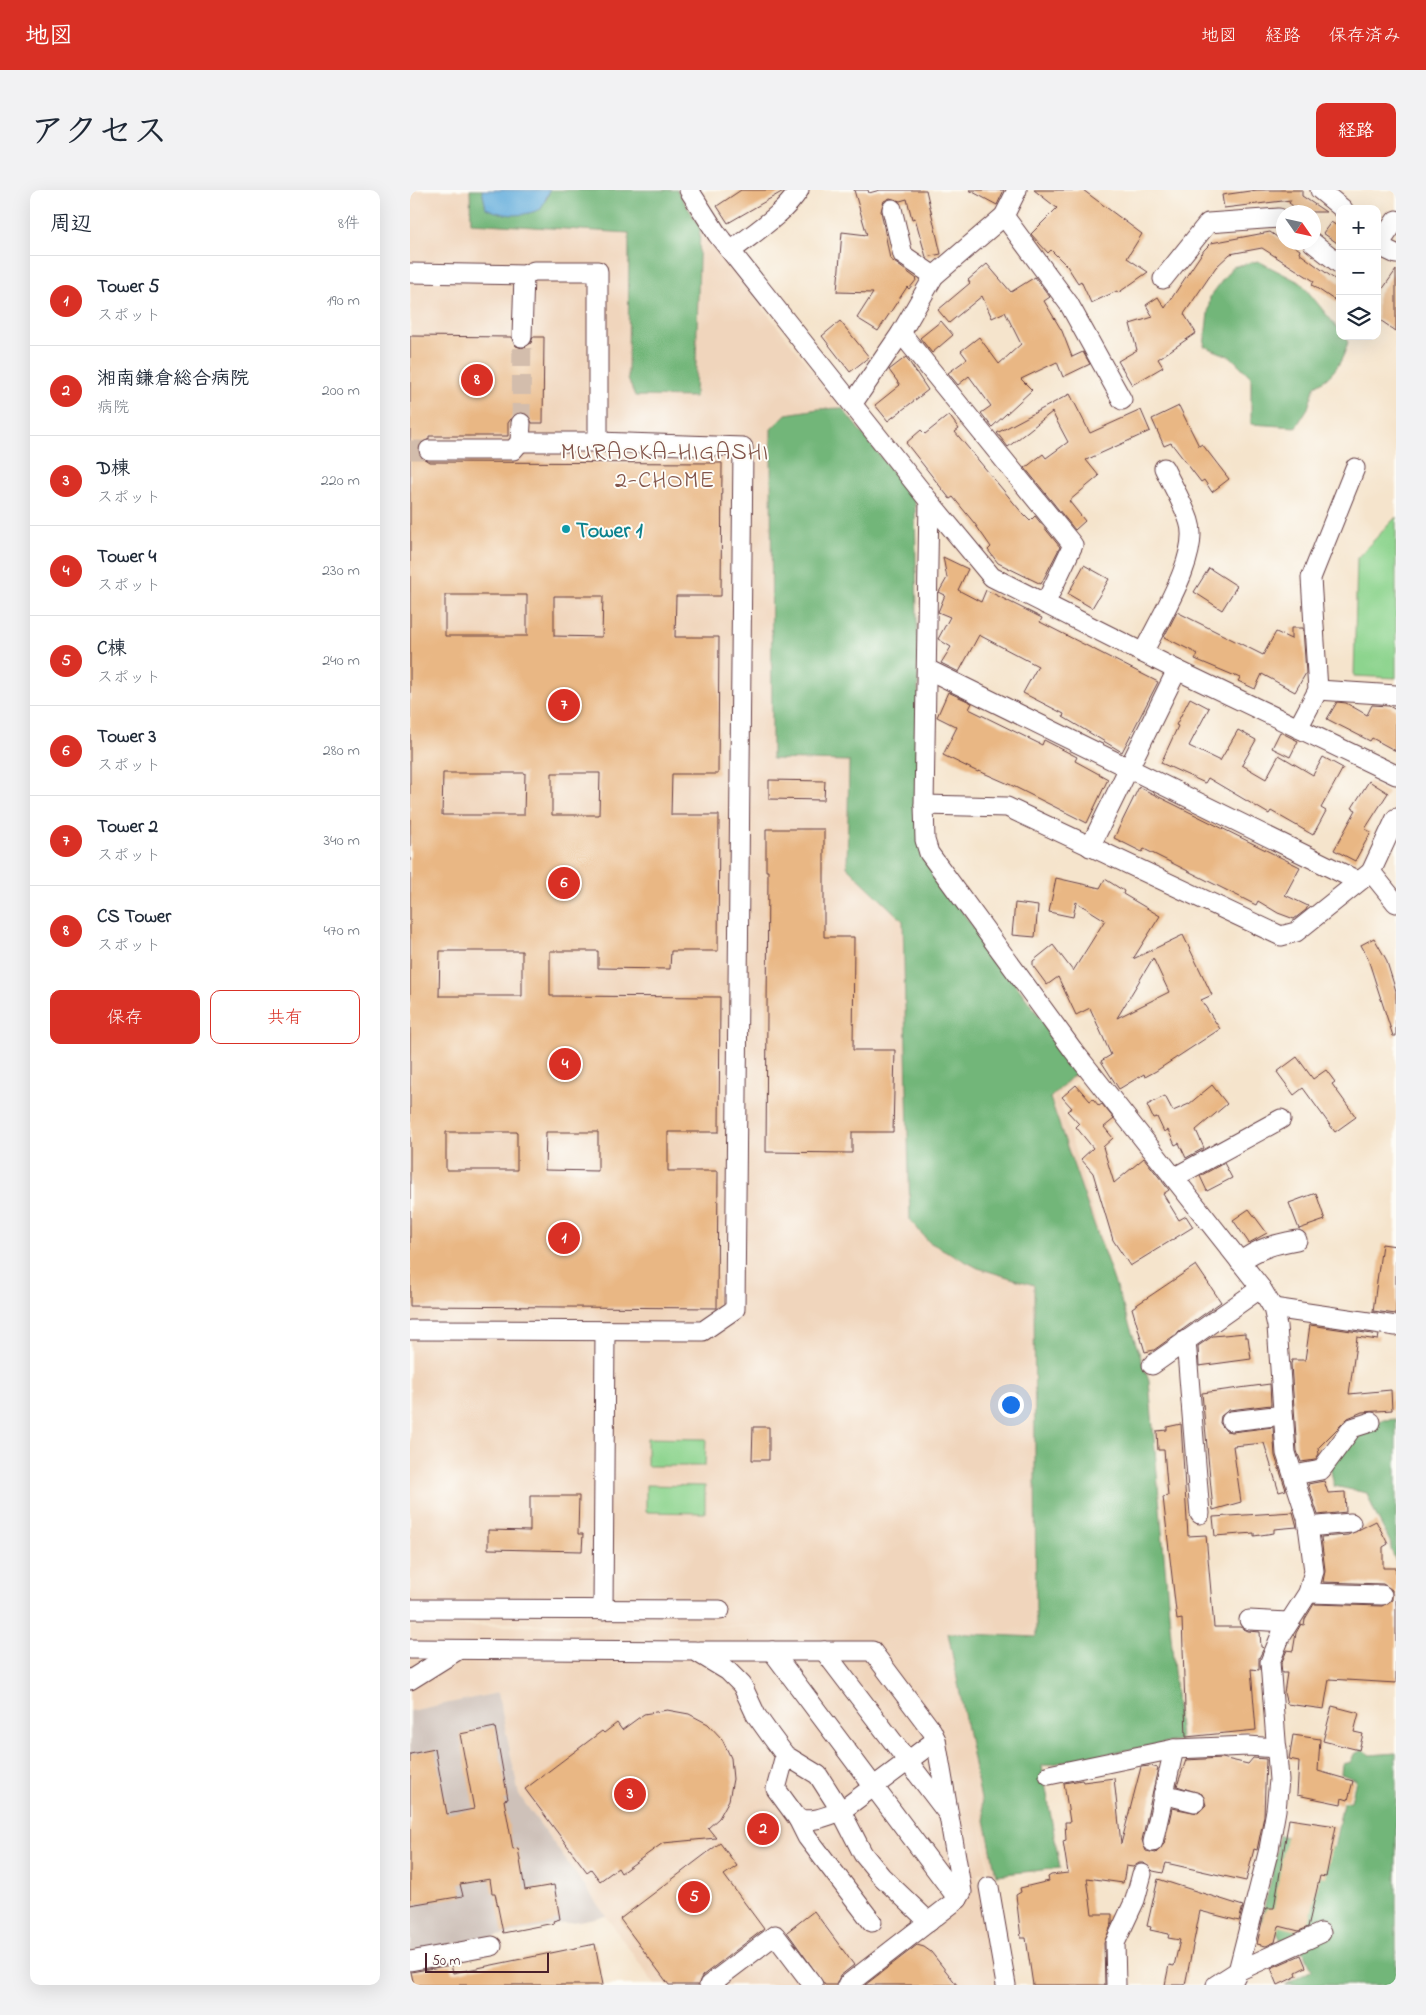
<!DOCTYPE html>
<html lang="ja">
<meta charset="utf-8">
<style>
:root{--surface:#fff;--page:#f2f2f3;--text:#1f2937;--muted:#747a83;--line:#e0e1e3;--accent:#d93025}
body{margin:0;font-family:"Indie Flower","Klee One",sans-serif;background:var(--page);color:var(--text)}
.controls{position:absolute;right:15px;top:15px;display:grid;overflow:hidden;border-radius:10px;box-shadow:0 5px 20px #0002}
.controls button{width:45px;height:45px;display:grid;place-items:center;padding:0;border:0;border-bottom:1px solid var(--line);background:var(--surface);color:var(--text);font:25px sans-serif}
.compass{position:absolute;left:866px;top:15px;width:45px;height:45px;border-radius:50%;background:var(--surface);box-shadow:0 5px 20px #0002;rotate:124deg}
.scale{position:absolute;left:15px;bottom:12px;width:124px;box-sizing:border-box;padding-left:5px;border:2px solid #4a1f2b;border-top:0;font-size:14px;line-height:18px;white-space:nowrap;color:#4a1f2b;-webkit-text-stroke:4px #fdfcf7;paint-order:stroke}
.you{position:absolute;left:600px;top:1214px;width:18px;height:18px;margin:-12px;border:4px solid #fff;border-radius:50%;background:#1a73e8;box-shadow:0 0 0 8px #1a73e833}
.badge{display:grid;place-items:center;width:32px;height:32px;border-radius:50%;background:var(--accent);color:#fff;font-size:16px;font-weight:700}
.pin{position:absolute;translate:-50% -50%;border:2px solid #fff;box-shadow:0 1px 5px #0006}
.list{margin:0;padding:0;list-style:none}
h2{display:flex;justify-content:space-between;align-items:center;height:65px;margin:0;padding:0 20px;font-size:21px}
h2 small{font-size:16px;font-weight:400;color:var(--muted)}
.list li{display:grid;grid-template-columns:32px 1fr auto;gap:15px;align-items:center;box-sizing:border-box;height:90px;padding:0 20px;border-top:1px solid var(--line)}
.list b{display:block;font-size:19px;white-space:nowrap}
.list p{margin:0;font-size:16px;white-space:nowrap;color:var(--muted)}
.list em{font-size:16px;font-style:normal;color:var(--muted)}
.actions{display:flex;gap:10px;padding:15px 20px}
.actions a{flex:1;padding:11px 0;border:1px solid var(--accent);border-radius:10px;text-align:center;font-size:18px;color:var(--accent)}
.actions .main{background:var(--accent);color:#fff}
.icon{flex:none;width:28px;height:28px;fill:none;stroke:currentColor;stroke-width:2;stroke-linecap:round;stroke-linejoin:round}
.map{position:relative;flex:none;width:986px;height:1795px;overflow:hidden;border-radius:10px}
header{display:flex;align-items:center;gap:30px;box-sizing:border-box;height:70px;padding:0 25px;background:var(--accent);color:#fff}
header strong{font-size:24px}
nav{display:flex;gap:28px;margin-inline-start:auto;font-size:18px}
.intro{display:flex;align-items:center;justify-content:space-between;box-sizing:border-box;height:120px;padding:0 30px}
h1{margin:0;font-size:35px}
.button{padding:12px 22px;border-radius:10px;background:var(--accent);color:#fff;font-size:18px;font-weight:700}
main{display:flex;gap:30px;padding:0 30px}
aside{flex:1;background:var(--surface);border-radius:10px;box-shadow:0 5px 20px #0002}
.map>svg:first-child{display:block}
.built{fill:#f0d5bc}
.industrial{fill:#cec1b9}
.green{fill:#8dd48e;stroke:#6c7a5c}
.forest{fill:#72b679;stroke:#5e6a52}
.water{fill:#64addc;stroke:#576684}
.building{fill:#e9b784;fill-rule:evenodd}
.lines{fill:none;stroke-linecap:round;stroke-linejoin:round}
.minor-tunnel{stroke:#d3bdac;stroke-width:19;stroke-dasharray:19 9;stroke-linecap:butt}
.minor-casing{stroke:#643d43;stroke-width:21}
.minor{stroke:#fff;stroke-width:19}
.culture-dot{fill:#0f9aa8;stroke:#fdfcf7;stroke-width:2}
.labels{text-anchor:middle;stroke-width:4;stroke-linejoin:round;paint-order:stroke}
.culture-label{font-size:22px;font-weight:bold;fill:#0d838f;stroke:#fdfcf7;text-anchor:start}
.neighbourhood-label{font-size:24px;letter-spacing:1px;fill:#82544a;stroke:#fdfcf7}
</style>
<header>
<strong>地図</strong>
<nav><a>地図</a><a>経路</a><a>保存済み</a></nav>
</header>
<div class="intro"><h1>アクセス</h1><a class="button">経路</a></div>
<main>
<aside>
<h2>周辺<small>8件</small></h2>
<ul class="list">
<li><span class="badge">1</span><div><b>Tower 5</b><p>スポット</p></div><em>190 m</em></li>
<li><span class="badge">2</span><div><b>湘南鎌倉総合病院</b><p>病院</p></div><em>200 m</em></li>
<li><span class="badge">3</span><div><b>D棟</b><p>スポット</p></div><em>220 m</em></li>
<li><span class="badge">4</span><div><b>Tower 4</b><p>スポット</p></div><em>230 m</em></li>
<li><span class="badge">5</span><div><b>C棟</b><p>スポット</p></div><em>240 m</em></li>
<li><span class="badge">6</span><div><b>Tower 3</b><p>スポット</p></div><em>280 m</em></li>
<li><span class="badge">7</span><div><b>Tower 2</b><p>スポット</p></div><em>340 m</em></li>
<li><span class="badge">8</span><div><b>CS Tower</b><p>スポット</p></div><em>470 m</em></li>
</ul>
<div class="actions"><a class="main">保存</a><a>共有</a></div>
</aside>
<div class="map">
<svg width="986" height="1795" viewBox="0 0 986 1795">
<rect width="100%" height="100%" fill="#fdfcf7"/>
<filter id="ink" filterUnits="userSpaceOnUse"><feTurbulence type="fractalNoise" baseFrequency=".02" numOctaves="2"/><feDisplacementMap in="SourceGraphic" scale="10" xChannelSelector="R" yChannelSelector="G"/><feConvolveMatrix kernelMatrix="1 2 1 2 8 2 1 2 1" color-interpolation-filters="sRGB"/></filter>
<filter id="wash" filterUnits="userSpaceOnUse"><feTurbulence type="fractalNoise" baseFrequency=".0096" numOctaves="4" result="noise"/><feDisplacementMap in="SourceGraphic" scale="20" xChannelSelector="R" yChannelSelector="G"/><feGaussianBlur stdDeviation="1.12" result="paint"/><feColorMatrix in="noise" values="0 0 0 0 0 0 0 0 0 0 0 0 0 0 0 0 0 1.4 0 .05"/><feComposite in="paint" operator="in"/></filter>
<g filter="url(#wash)">
<rect width="100%" height="100%" fill="#f5e4cc"/>
<polygon class="built" points="0,0 267,0 303,55 505,310 505,666 673,881 648,905 733,1186 628,1573 645,1673 580,1684 562,1579 577,1674 576,1682 568,1684 587,1795 245,1795 109,1605 88,1503 0,1521 0,1436 431,1437 0,1432"/>
<polygon class="industrial" points="88,1503 109,1605 196,1726 0,1762 0,1521"/>
<g class="green">
<polygon points="986,327 986,488 944,486 947,368"/>
<polygon points="237,1248 296,1249 295,1276 237,1276"/>
<polygon points="236,1295 295,1296 295,1323 236,1322"/>
</g>
<g class="forest">
<polygon points="60,0 72,0 77,18 136,10 140,0 267,0 290,37 285,207 225,206 218,189 219,43 61,33"/>
<path d="M848 71 891 93 930 141V146H934L938 152C933 171 923 187 905 196L898 218 886 237 841 234V187L821 167 794 156 800 107 822 77Z"/>
<polygon points="432,218 505,310 511,666 669,880 640,908 739,1191 770,1550 632,1576 650,1678 586,1685 538,1443 626,1447 624,1095 568,1078 519,1052 500,1030 493,731 437,677 439,571 362,569 361,239 376,224 408,219"/>
<polygon points="986,1229 986,1371 981,1360 981,1354 964,1321 957,1303 924,1296 920,1276 934,1259 946,1252 949,1245 973,1230"/>
<polygon points="953,1560 960,1565 986,1563 986,1795 875,1795 902,1780 895,1763 872,1752 865,1739 854,1737 851,1730 863,1682 869,1645 924,1658 933,1612 941,1611 946,1590 931,1584 932,1574 941,1572 944,1564"/>
</g>
<path class="water" d="M72 0H140L131 19C112 27 95 27 76 18Z"/>
<g id="blocks">
<g class="building">
<polygon points="331,0 375,0 318,33 307,16"/>
<polygon points="444,0 458,0 459,3 470,0 516,0 531,64 516,67 505,28 502,29 497,9 490,11 480,8 474,11 471,21 480,69 507,89 499,99 497,97 468,141 447,128 463,103 427,102 432,42 457,45"/>
<polygon points="559,0 594,0 587,15"/>
<polygon points="624,0 673,0 732,44 717,68 738,82 708,103 707,101 681,113 671,91 668,93 657,76 641,60 638,63 621,44 647,18"/>
<polygon points="847,0 892,0 892,6 916,22 891,22 879,13 881,10 814,18 812,5"/>
<polygon points="921,32 930,38 930,55 913,43"/>
<polygon points="860,42 874,52 878,52 890,60 889,63 930,93 930,114 902,95 904,91 852,58 820,64 806,77 774,124 786,143 748,169 753,177 722,195 708,171 727,160 720,134 743,127 736,115 748,107 755,118 794,60 801,53"/>
<polygon points="577,74 601,102 625,87 640,107 634,111 652,141 662,167 673,162 680,174 653,187 647,172 611,189 622,200 582,237 571,223 581,216 559,186 548,195 538,183 557,169 551,161 569,147 589,174 611,154 595,122 582,128 572,106 539,133 528,120 560,93 558,90"/>
<polygon points="986,80 986,141 967,128 967,107"/>
<polygon points="430,131 459,167 440,182 412,146"/>
<polygon points="531,131 543,145 522,163 510,148"/>
<path d="M0 146 101 147 106 156 112 158 121 153 123 147H134L133 233H122L118 224 111 222 105 223 98 233V246H19V249L10 254 8 260 10 266 19 272 312 273 311 406H266L265 447H309L308 584H262L261 625H309L308 761H261L260 779 188 778V761H140V806L310 807 309 942H258V981H308L307 1118 0 1116ZM35 405H117V446H35ZM144 406H193L192 447 144 446ZM33 583H115L114 625H32ZM142 583H190L189 625H142ZM30 761H112V806H29ZM36 942H107V980H36ZM136 942H188V981L135 980Z"/>
<polygon points="496,167 518,200 478,231 465,215 490,195 479,180"/>
<polygon points="660,204 680,243 731,220 740,241 676,270 689,286 659,311 675,331 665,340 615,278 633,264 636,268 658,252 642,222 598,257 587,243"/>
<polygon points="769,216 789,256 792,254 819,289 802,302 794,290 791,292 761,253 754,256 742,229"/>
<polygon points="539,225 549,239 545,242 613,324 620,331 625,326 650,357 631,394 588,373 578,360 581,357 565,334 543,307 540,309 496,253 511,240 515,244"/>
<polygon points="533,367 558,379 548,400 571,412 576,400 632,428 630,432 748,492 712,562 653,527 654,524 613,503 628,476 569,445 549,482 531,473 541,457 528,449 540,427 528,422 535,405 529,402 537,388"/>
<polygon points="674,375 699,389 682,418 658,404"/>
<polygon points="799,378 827,396 812,420 784,402"/>
<polygon points="767,422 853,465 866,442 881,449 881,438 893,438 896,483 885,502 852,484 845,499 828,491 830,488 785,469 788,464 754,447"/>
<polygon points="538,502 562,513 559,519 632,555 634,550 667,567 665,571 698,589 677,633 601,595 569,581 568,582 533,565 547,537 527,527"/>
<polygon points="780,508 799,518 779,556 810,571 828,540 846,550 832,575 856,589 869,565 903,585 913,567 933,578 911,618 916,621 903,645 861,621 859,624 798,588 795,593 751,573 768,536 766,535"/>
<polygon points="927,512 936,513 957,525 962,515 979,516 986,520 986,561 962,548 960,551 917,529"/>
<polygon points="870,542 888,551 880,567 862,558"/>
<polygon points="359,590 415,591 414,610 359,609"/>
<polygon points="959,591 978,603 955,639 961,642 945,671 924,660 946,620 942,618"/>
<polygon points="729,597 890,677 875,705 898,716 896,720 884,729 868,723 848,711 846,715 734,659 732,662 704,648"/>
<polygon points="356,639 414,639 414,747 444,747 443,860 485,860 483,942 442,942 442,963 356,962 358,681 356,681"/>
<path d="M646 688 690 698 695 689 714 701 713 704 750 726 723 769 773 745 802 805 791 810 810 839 746 881 735 887 734 884 709 899 691 871 701 865 680 818 666 825 648 787 637 795 623 776V771L643 755 663 781 695 730 666 712 663 727 639 722ZM743 768 759 802 707 828Z"/>
<polygon points="605,713 628,716 625,747 602,745"/>
<polygon points="964,748 976,769 986,801 986,846 983,846 957,766 951,755"/>
<polygon points="887,867 903,889 916,880 925,892 922,894 946,927 925,942 893,898 884,905 867,882"/>
<polygon points="666,895 680,911 683,909 689,916 692,914 704,929 694,937 703,948 693,957 704,993 734,968 759,1000 753,1004 769,1030 776,1026 783,1037 720,1076 703,1050 683,983 671,969 683,958 666,937 669,934 657,921 662,918 652,907"/>
<polygon points="802,895 817,914 786,940 794,958 776,968 769,953 765,955 758,940 754,942 747,927 743,928 737,915 755,906 763,921 779,914"/>
<polygon points="814,973 822,988 797,1001 790,986"/>
<polygon points="906,1003 915,1030 889,1039 879,1013"/>
<polygon points="839,1019 857,1043 839,1053 823,1030"/>
<polygon points="972,1054 986,1056 986,1124 963,1121"/>
<polygon points="786,1075 811,1112 744,1160 735,1162 722,1118"/>
<polygon points="900,1135 969,1145 968,1150 947,1147 939,1204 981,1200 982,1220 952,1222 938,1228 908,1258 909,1264 905,1270 891,1272 887,1261 881,1174 882,1170 895,1170"/>
<polygon points="835,1143 835,1147 838,1147 841,1169 789,1176 788,1156 803,1146"/>
<polygon points="860,1194 861,1215 819,1220 811,1226 810,1233 816,1241 822,1242 863,1237 865,1266 876,1300 869,1302 854,1253 823,1256 831,1312 803,1320 792,1203"/>
<polygon points="771,1234 778,1346 796,1345 804,1437 830,1437 838,1441 850,1442 851,1457 854,1458 849,1468 849,1480 841,1479 846,1540 776,1547 772,1429 767,1430 753,1307 758,1306 754,1260 748,1260 747,1241 757,1240 757,1237"/>
<polygon points="343,1237 359,1237 359,1270 342,1270"/>
<polygon points="914,1291 918,1303 935,1302 936,1322 908,1325 898,1294"/>
<polygon points="120,1306 169,1306 168,1344 173,1344 172,1361 78,1359 78,1340 120,1341"/>
<polygon points="883,1322 887,1337 864,1339 864,1343 844,1346 844,1343 805,1346 803,1327"/>
<polygon points="966,1331 978,1354 973,1357 973,1378 986,1378 986,1493 919,1489 914,1519 877,1514 874,1503 877,1483 872,1483 871,1474 877,1460 883,1461 886,1443 891,1434 894,1435 895,1429 904,1414 972,1416 982,1410 982,1400 973,1394 913,1392 915,1380 911,1347 938,1345"/>
<polygon points="922,1516 949,1523 944,1542 953,1544 949,1560 913,1551"/>
<polygon points="257,1520 279,1524 298,1534 312,1549 321,1568 323,1589 319,1610 309,1628 298,1638 306,1648 253,1653 211,1683 208,1678 190,1691 181,1679 177,1682 115,1599 192,1541 194,1543 207,1533 212,1540 234,1524"/>
<polygon points="85,1537 98,1609 94,1610 103,1659 108,1658 115,1700 144,1695 150,1729 143,1731 144,1733 93,1743 85,1703 82,1703 80,1689 50,1694 53,1706 0,1715 0,1564 25,1559 37,1624 64,1619 50,1544"/>
<polygon points="883,1545 910,1549 908,1581 943,1591 938,1610 932,1608 931,1614 887,1605 889,1571 879,1569"/>
<polygon points="812,1568 838,1574 843,1568 856,1569 854,1626 847,1660 844,1659 836,1691 756,1673 753,1683 743,1681 734,1673 729,1673 723,1677 716,1676 713,1693 677,1688 682,1724 702,1724 702,1733 694,1753 695,1795 623,1795 616,1748 611,1748 606,1705 611,1702 610,1698 639,1691 638,1687 641,1685 658,1683 653,1651 656,1650 655,1632 660,1632 654,1593 672,1590 673,1592 704,1588 711,1654 731,1577 740,1576 748,1578 732,1650 736,1661 746,1663 754,1654 762,1618 788,1623 796,1615 792,1604 767,1596 776,1570"/>
<polygon points="879,1629 926,1636 916,1687 910,1686 898,1737 889,1741 869,1736 865,1752 856,1756 847,1754 854,1723 857,1718 864,1718"/>
<polygon points="310,1653 327,1676 314,1685 354,1739 292,1786 288,1795 259,1795 210,1729"/>
<polygon points="748,1689 833,1716 829,1731 790,1721 775,1795 755,1795 759,1775 764,1776 770,1750 758,1748 759,1744 740,1740 741,1737 737,1736"/>
<polygon points="404,1721 444,1775 430,1786 426,1795 415,1795 377,1742"/>
<polygon points="185,1754 193,1795 4,1795 1,1782 41,1775 43,1783"/>
<polygon points="507,1755 514,1757 521,1762 547,1795 455,1795"/>
<polygon points="891,1765 896,1777 886,1782 887,1786 868,1795 861,1778"/>
</g>
</g>
</g>
<g filter="url(#ink)">
<use href="#blocks" fill-opacity="0" stroke="#643d43" stroke-width="1"/>
<g class="lines">
<g class="minor-tunnel">
<polyline points="111,233 112,147"/>
<polyline points="0,260 19,260"/>
</g>
<g class="minor-casing">
<g id="minor">
<polyline points="279,0 307,44 519,311 582,387 767,480 986,585"/>
<polyline points="910,0 933,19"/>
<polyline points="482,19 493,65 524,86"/>
<polyline points="594,26 659,114 712,210"/>
<polyline points="902,52 930,74"/>
<polyline points="967,55 986,64"/>
<polyline points="968,56 986,30"/>
<path d="M321 61C345 42 373 25 389 0"/>
<polyline points="0,83 114,85 124,81 188,81 188,252"/>
<polyline points="753,89 798,33 869,28 874,31"/>
<polyline points="491,143 663,355 635,414"/>
<polyline points="112,147 114,85"/>
<polyline points="443,213 491,143 524,86 594,26 607,0"/>
<polyline points="19,260 103,260 110,252 111,233"/>
<polyline points="519,311 514,615 515,650 519,663 663,860 851,1098 863,1118 867,1136 876,1263 897,1328 904,1381 898,1403 871,1445 860,1472 869,1590 866,1620 859,1659 828,1781 821,1795"/>
<path d="M733 463C748 431 791 365 779 331 773 313 762 295 754 278"/>
<polyline points="517,479 948,691"/>
<polyline points="908,500 986,505"/>
<polyline points="888,538 908,500 901,388 945,278"/>
<polyline points="514,615 597,617 871,746 886,742 961,682 986,713"/>
<polyline points="680,657 767,480"/>
<polyline points="961,682 986,628"/>
<polyline points="765,987 871,929"/>
<path d="M830 1072C848 1058 865 1054 887 1050"/>
<polyline points="863,1118 986,1136"/>
<polyline points="0,1140 293,1141 325,1119 333,257 188,252 110,252"/>
<polyline points="776,1150 790,1324"/>
<polyline points="742,1175 851,1098"/>
<polyline points="821,1231 873,1225"/>
<polyline points="884,1285 911,1280 942,1238 961,1232"/>
<polyline points="898,1337 941,1333"/>
<polyline points="898,1403 972,1405"/>
<polyline points="0,1419 310,1420"/>
<polyline points="193,1420 195,1142"/>
<polyline points="839,1430 878,1432"/>
<path d="M0 1459 285 1461 318 1481 332 1495 346 1525 361 1546 375 1565 408 1585 431 1621C415 1627 404 1632 388 1629L366 1599 375 1565"/>
<polyline points="289,1461 462,1461 522,1541 526,1550 552,1702 548,1709 437,1795"/>
<polyline points="362,1461 548,1709"/>
<polyline points="414,1461 538,1624"/>
<polyline points="0,1490 48,1460"/>
<polyline points="639,1585 764,1559 838,1556 867,1558"/>
<polyline points="753,1604 785,1612"/>
<polyline points="388,1629 397,1647 462,1732"/>
<polyline points="743,1652 764,1559"/>
<polyline points="579,1697 596,1795"/>
<polyline points="519,1732 471,1686 453,1664 431,1621 526,1550"/>
<polyline points="0,1771 82,1756"/>
<polyline points="299,1795 365,1745 403,1795"/>
<polyline points="706,1795 705,1753 725,1710 732,1684"/>
<polyline points="806,1795 828,1781 911,1743"/>
</g>
</g>
<use href="#minor" class="minor"/>
</g>
</g>
<circle class="culture-dot" cx="156" cy="339" r="5"/>
<g class="labels">
<g class="culture-label">
<text x="166" y="347">Tower 1</text>
</g>
<g class="neighbourhood-label">
<text x="255" y="269">MURAOKA-HIGASHI<tspan x="255" dy="28">2-CHOME</tspan></text>
</g>
</g>
</svg>
<div class="controls">
<button>+</button>
<button>−</button>
<button><svg class="icon" aria-label="layers" viewBox="0 0 24 24"><path d="M12 4l9 5-9 5-9-5zM3 14l9 5 9-5"/></svg></button>
</div>
<svg class="compass" viewBox="-18 -18 36 36"><path d="M0-13l5 13h-10z" fill="#e53935"/><path d="M0 13l5-13h-10z" fill="#747a83"/></svg>
<div class="scale">50 m</div>
<div class="you"></div>
<div class="pin badge" style="left:154px;top:1048px">1</div>
<div class="pin badge" style="left:353px;top:1639px">2</div>
<div class="pin badge" style="left:220px;top:1604px">3</div>
<div class="pin badge" style="left:155px;top:874px">4</div>
<div class="pin badge" style="left:284px;top:1707px">5</div>
<div class="pin badge" style="left:154px;top:693px">6</div>
<div class="pin badge" style="left:154px;top:515px">7</div>
<div class="pin badge" style="left:67px;top:190px">8</div>
</div>
</main>
